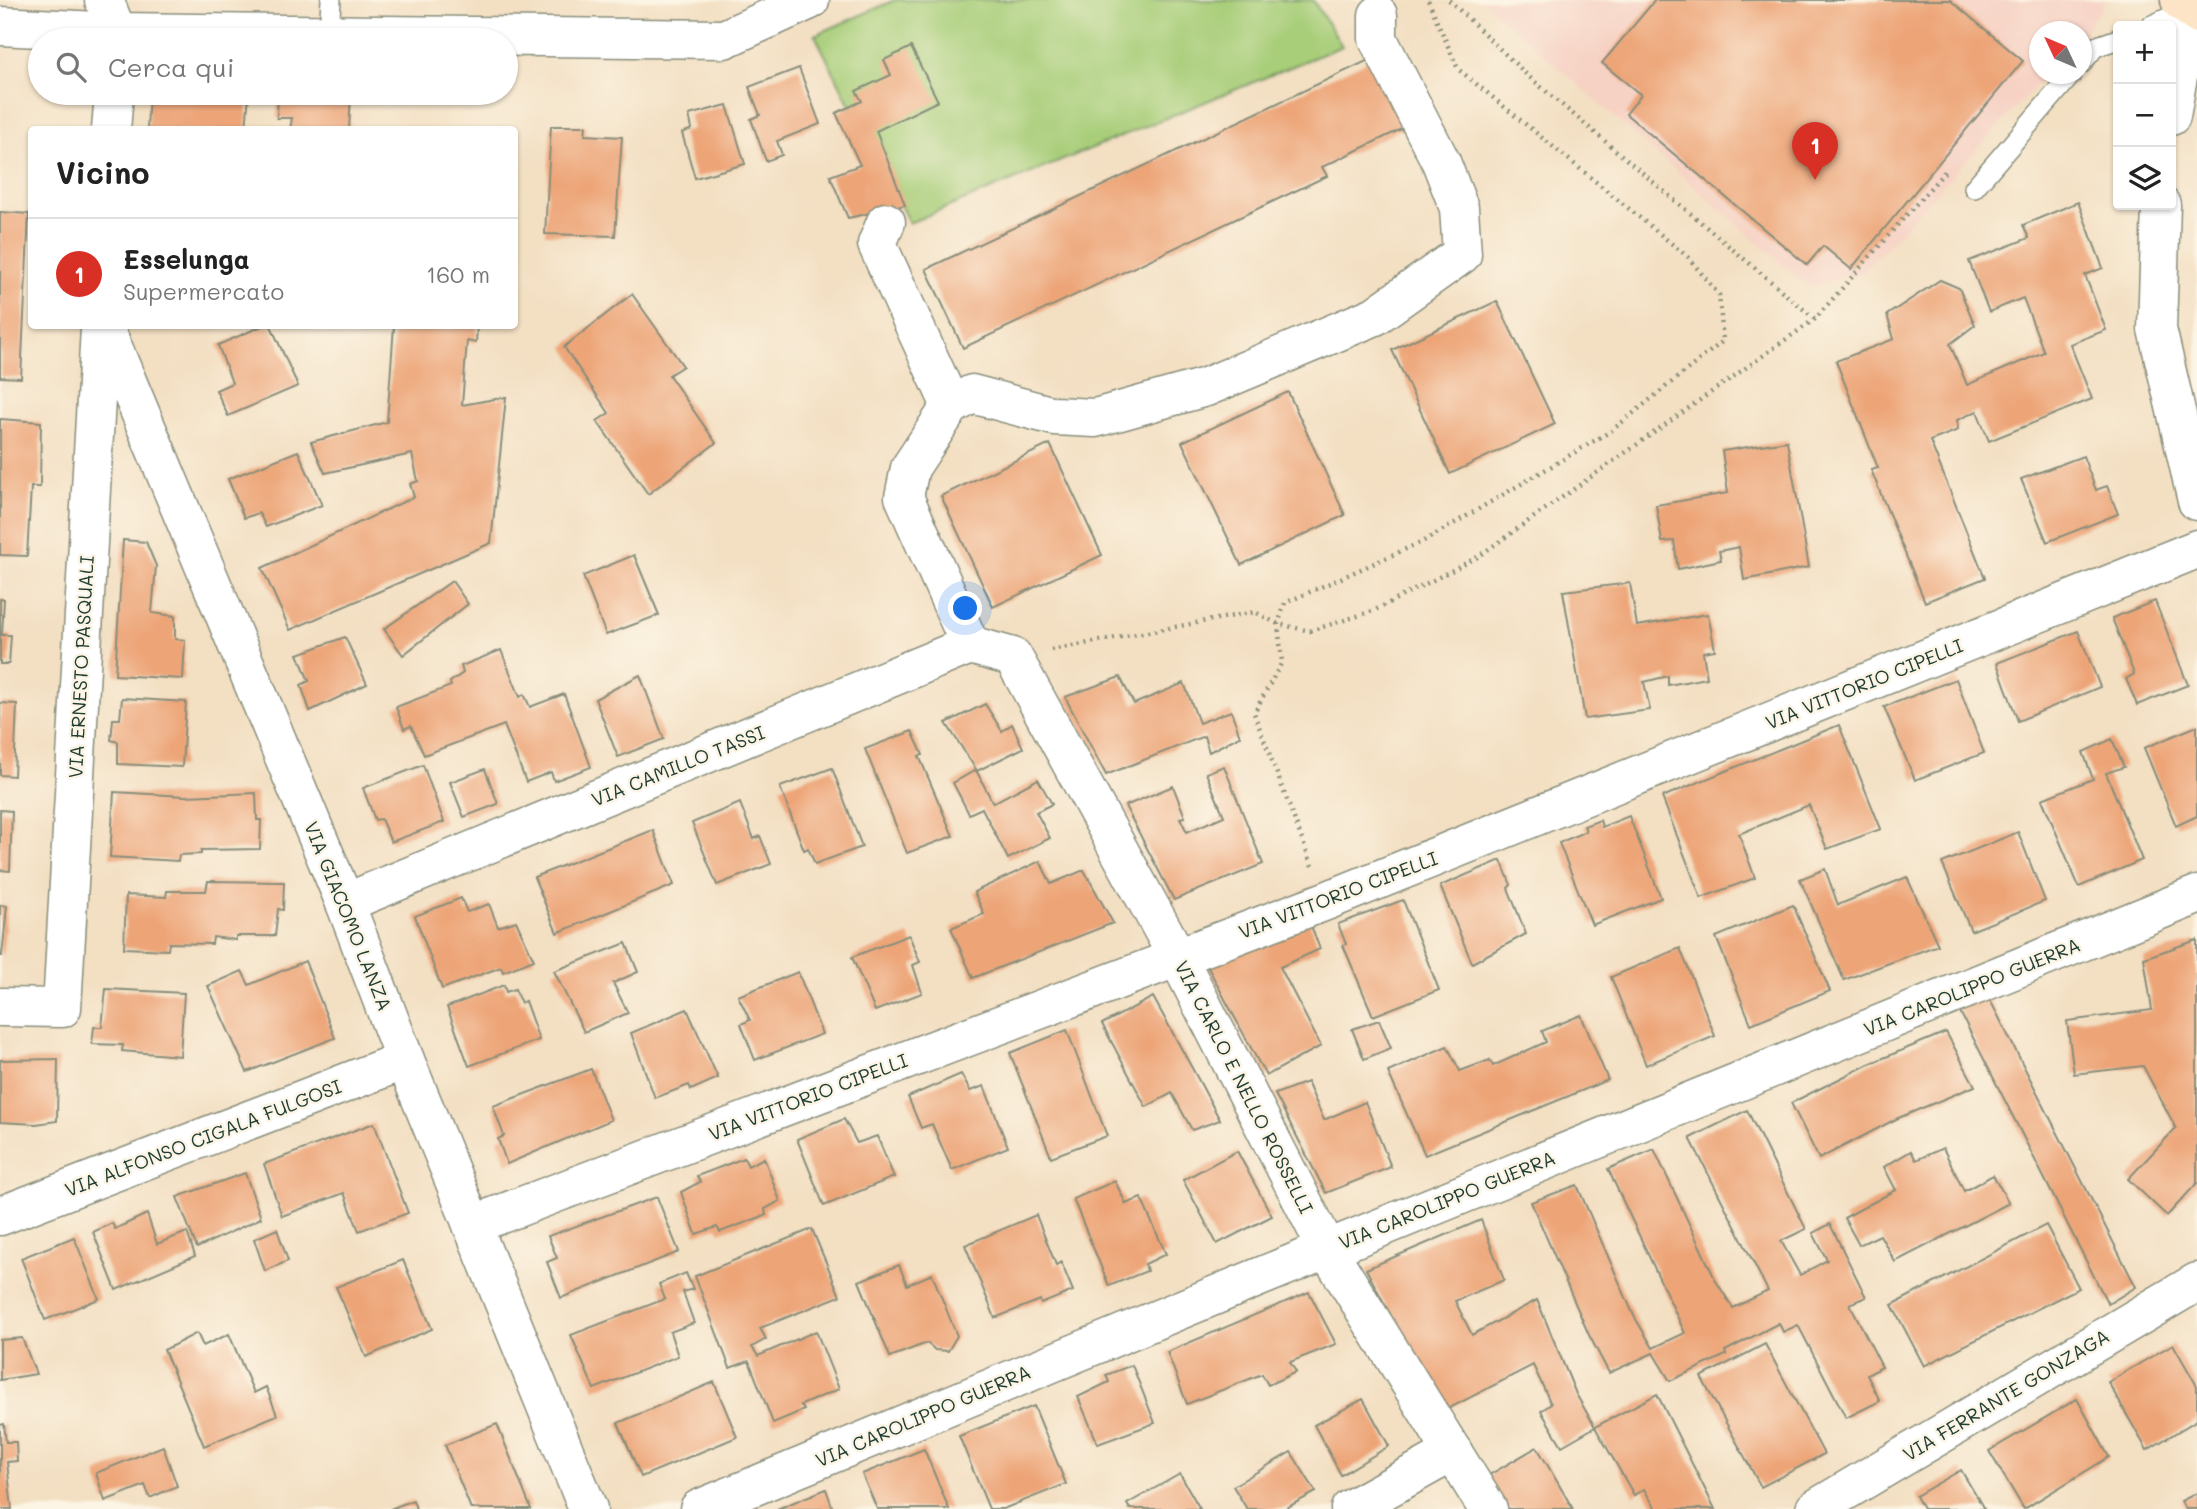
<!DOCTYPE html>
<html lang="it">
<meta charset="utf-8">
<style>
:root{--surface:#fff;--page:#f6f6f6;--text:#222;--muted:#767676;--line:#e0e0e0;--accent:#d93025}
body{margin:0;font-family:Mali,sans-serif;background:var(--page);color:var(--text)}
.controls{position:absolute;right:21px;top:21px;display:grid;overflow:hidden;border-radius:7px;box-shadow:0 2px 5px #0004}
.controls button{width:63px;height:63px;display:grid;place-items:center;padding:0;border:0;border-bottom:2px solid var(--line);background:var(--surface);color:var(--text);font:35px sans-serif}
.compass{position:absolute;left:2029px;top:21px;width:63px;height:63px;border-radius:50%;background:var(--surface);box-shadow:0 2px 5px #0004;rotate:314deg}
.you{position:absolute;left:966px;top:609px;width:24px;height:24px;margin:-18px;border:5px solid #fff;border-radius:50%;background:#1a73e8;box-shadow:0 0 0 10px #1a73e833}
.badge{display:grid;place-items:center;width:46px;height:46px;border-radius:50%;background:var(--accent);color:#fff;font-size:23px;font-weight:700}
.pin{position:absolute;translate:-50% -58px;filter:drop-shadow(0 2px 4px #0008)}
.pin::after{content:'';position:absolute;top:37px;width:24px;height:21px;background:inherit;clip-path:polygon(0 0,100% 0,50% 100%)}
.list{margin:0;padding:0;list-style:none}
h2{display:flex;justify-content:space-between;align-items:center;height:91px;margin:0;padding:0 28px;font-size:30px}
h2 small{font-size:23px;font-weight:400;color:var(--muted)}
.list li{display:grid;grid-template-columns:46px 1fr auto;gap:21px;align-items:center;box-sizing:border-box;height:112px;padding:0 28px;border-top:2px solid var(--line)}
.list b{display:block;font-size:26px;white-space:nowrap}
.list p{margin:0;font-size:23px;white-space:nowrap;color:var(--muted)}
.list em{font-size:23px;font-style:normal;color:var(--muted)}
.icon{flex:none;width:38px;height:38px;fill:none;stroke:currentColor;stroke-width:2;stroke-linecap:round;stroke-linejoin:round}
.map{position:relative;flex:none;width:2197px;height:1509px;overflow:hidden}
.search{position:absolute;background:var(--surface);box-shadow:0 2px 5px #0004;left:28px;top:28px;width:490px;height:77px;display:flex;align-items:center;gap:18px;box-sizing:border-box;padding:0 24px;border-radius:38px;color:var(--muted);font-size:26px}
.panel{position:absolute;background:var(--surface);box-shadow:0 2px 5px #0004;left:28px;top:126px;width:490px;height:203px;border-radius:7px}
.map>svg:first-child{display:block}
.built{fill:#f6d2c4}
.green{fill:#a8ce79;stroke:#648656;stroke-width:2}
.building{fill:#eda578}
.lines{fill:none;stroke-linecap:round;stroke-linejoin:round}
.lane-casing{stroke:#898e7b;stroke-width:22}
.street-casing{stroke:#898e7b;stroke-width:41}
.secondary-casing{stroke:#898e7b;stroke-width:41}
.path{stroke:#898e7b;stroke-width:4.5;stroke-dasharray:2 5;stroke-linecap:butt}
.lane{stroke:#fff;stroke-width:19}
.street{stroke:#fff;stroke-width:38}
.secondary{stroke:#fee4c6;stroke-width:38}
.labels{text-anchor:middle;stroke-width:5;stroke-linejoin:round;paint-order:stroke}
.street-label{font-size:19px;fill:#1f3d34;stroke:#fcf5e5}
</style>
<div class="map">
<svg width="2197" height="1509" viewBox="0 0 2197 1509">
<rect width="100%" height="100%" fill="#fcf5e5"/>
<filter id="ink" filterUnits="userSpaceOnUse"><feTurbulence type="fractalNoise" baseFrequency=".0143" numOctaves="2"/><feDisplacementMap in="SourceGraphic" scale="14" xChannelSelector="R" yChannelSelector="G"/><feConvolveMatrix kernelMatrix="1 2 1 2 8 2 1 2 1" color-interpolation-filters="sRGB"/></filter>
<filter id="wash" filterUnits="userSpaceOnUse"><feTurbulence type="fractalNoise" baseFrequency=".00686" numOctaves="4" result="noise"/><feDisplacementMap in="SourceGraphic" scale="28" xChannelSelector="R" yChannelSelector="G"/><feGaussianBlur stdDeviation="1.57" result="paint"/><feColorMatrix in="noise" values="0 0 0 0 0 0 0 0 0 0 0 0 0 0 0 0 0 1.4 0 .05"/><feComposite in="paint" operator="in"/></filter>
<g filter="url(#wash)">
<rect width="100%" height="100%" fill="#f3dfc2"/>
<polygon class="built" points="1481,0 2108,0 2082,34 2039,32 2039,74 2047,74 1862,273 1807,286"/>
<polygon class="green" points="895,0 1313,0 1342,46 909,223 815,35"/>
<g id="blocks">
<g class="building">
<polygon points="1655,0 1950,0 2023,61 1851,269 1823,246 1807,265 1626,114 1641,95 1602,63"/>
<polygon points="911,47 938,101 876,131 905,205 848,218 830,176 860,165 836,113 862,101 856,91 891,75 884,60"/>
<polygon points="1375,57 1408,126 1322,167 1327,176 963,348 926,269"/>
<polygon points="799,68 820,124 777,141 782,155 766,161 751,119 760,115 749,87"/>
<polygon points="149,93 249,93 246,130 147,130"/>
<polygon points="278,93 351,93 349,130 290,130 292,118 277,118"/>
<polygon points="727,105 745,164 695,178 682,133 692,129 689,115"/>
<polygon points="551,126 586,126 585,135 622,137 615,236 545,234"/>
<polygon points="2078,202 2103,268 2085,275 2106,330 2070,344 2092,399 1989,441 1977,411 1957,420 1958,430 1930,441 1985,578 1925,602 1871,470 1878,468 1836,361 1894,339 1887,315 1940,280 1959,288 1975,325 1950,344 1967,385 2044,352 2023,298 1989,312 1969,261 2029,238 2023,225"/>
<polygon points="0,212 29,214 21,378 0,377"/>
<polygon points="632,294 683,366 669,375 716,443 648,494 597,421 609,413 564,347"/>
<polygon points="1497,301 1555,424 1450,474 1392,350"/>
<polygon points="262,326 271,326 298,386 228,416 216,390 232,383 218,345"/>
<polygon points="394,326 477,326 476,343 467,341 462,405 506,397 491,543 290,630 262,568 414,497 410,484 418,481 412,454 325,473 311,442 387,422"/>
<polygon points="1288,392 1345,515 1241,565 1182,442"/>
<polygon points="0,419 41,422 40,487 31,487 27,556 0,555"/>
<polygon points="1787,441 1809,567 1744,580 1739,547 1719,551 1721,560 1678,569 1674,541 1662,542 1656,505 1728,493 1722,451"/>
<polygon points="1050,444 1102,555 993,607 941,496"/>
<polygon points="298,451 322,505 266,527 259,513 244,518 228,479"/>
<polygon points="2083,456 2096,490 2107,486 2118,514 2047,542 2021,479"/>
<polygon points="123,540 146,542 156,566 152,613 175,616 175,639 185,640 183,679 115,675"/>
<polygon points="634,555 659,615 606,635 583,576"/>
<polygon points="452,581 468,604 403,655 384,629"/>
<polygon points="1630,583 1637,626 1708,614 1715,650 1703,652 1707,678 1668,685 1668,676 1644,682 1650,710 1585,719 1563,591"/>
<polygon points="0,599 4,599 2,635 11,635 9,664 0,664"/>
<polygon points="2155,601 2188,685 2137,705 2126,679 2134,674 2112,618"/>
<polygon points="2078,631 2100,687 2018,721 1997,663"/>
<polygon points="345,637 367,684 310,711 301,685 309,681 298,654"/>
<polygon points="501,650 520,697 524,694 530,707 564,694 591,767 554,781 551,772 526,782 504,725 424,755 411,726 404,729 396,707 451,686 450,682 463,673 461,666"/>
<polygon points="640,675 664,739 618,757 595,699"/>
<polygon points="1120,677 1134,704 1184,683 1199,723 1231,711 1240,736 1209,752 1204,736 1106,775 1065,697"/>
<polygon points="1956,679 1984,753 1915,780 1884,707"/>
<polygon points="122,698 186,702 182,767 118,764 118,742 111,740 113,719 120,719"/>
<polygon points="0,703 17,704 14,776 0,775"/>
<polygon points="985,704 1002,731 1012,724 1023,748 977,771 946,723"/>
<polygon points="1839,725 1881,829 1827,849 1809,805 1739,834 1755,878 1701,898 1662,797"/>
<polygon points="2197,726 2197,816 2176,826 2144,748"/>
<polygon points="912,731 923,755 919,756 953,836 907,853 865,749"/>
<polygon points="2112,739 2124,767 2106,773 2142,860 2079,887 2042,799 2093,779 2083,752"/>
<polygon points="423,765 444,822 391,842 381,819 375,820 363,788"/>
<polygon points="1224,766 1263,864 1174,900 1125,806 1173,786 1185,817 1180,818 1187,832 1224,816 1206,773"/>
<polygon points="832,768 862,847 815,864 808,848 804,850 780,787"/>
<polygon points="485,769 498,804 464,817 450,782"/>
<polygon points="976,770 993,803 1038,779 1052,804 1036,812 1050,838 1008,859 982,808 969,814 953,783"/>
<polygon points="114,792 185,796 256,793 257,820 261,820 260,849 201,850 201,854 179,855 178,861 110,857"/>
<polygon points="740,803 754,839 760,836 771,864 717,885 692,823"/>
<polygon points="0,810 12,811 10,871 0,870"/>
<polygon points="1629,816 1661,898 1592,925 1559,843 1586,831 1584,826 1600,820 1602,827"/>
<polygon points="653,830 674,885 557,933 534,877"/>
<polygon points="2018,832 2045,901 1971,931 1942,863"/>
<polygon points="1501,860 1511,885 1508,888 1526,934 1472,963 1440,886"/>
<polygon points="1040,861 1051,884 1084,870 1113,923 973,978 951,928 984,914 974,892"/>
<polygon points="1825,869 1838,905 1907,877 1938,945 1844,980 1800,879"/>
<polygon points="208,881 284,882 283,910 278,909 275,936 236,936 236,940 213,937 212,944 169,943 168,950 124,948 126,895 166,897 167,891 206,891"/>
<polygon points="461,898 467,912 489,904 498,927 516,921 534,960 503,972 501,967 442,989 415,916"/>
<polygon points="1403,900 1439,990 1373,1016 1343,945 1346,944 1338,924"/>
<polygon points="0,905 7,906 2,956 0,956"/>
<polygon points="1793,905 1830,991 1751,1024 1716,937"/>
<polygon points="1307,916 1320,949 1280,967 1321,1046 1266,1076 1203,958"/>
<polygon points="909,935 920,962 913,965 922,993 875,1011 852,957"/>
<polygon points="2197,940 2197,1183 2167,1216 2128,1179 2176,1128 2143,1066 2074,1074 2067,1021 2152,1010 2144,958"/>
<polygon points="626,943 638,972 613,983 628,1013 584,1032 554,971"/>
<polygon points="1680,948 1715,1036 1646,1065 1611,977"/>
<polygon points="305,961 335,1038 247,1072 208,986 242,971 249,985"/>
<polygon points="798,972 822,1034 755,1060 741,1024 750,1020 738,996"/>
<polygon points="504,985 506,992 515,989 521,1003 525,1001 539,1040 469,1066 447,1007"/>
<polygon points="106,989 184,993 180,1056 122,1051 123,1045 92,1044 94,1027 102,1027"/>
<polygon points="1988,996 2136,1287 2108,1304 1958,1008"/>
<polygon points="1153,997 1198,1079 1220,1120 1192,1130 1172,1093 1146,1107 1102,1024"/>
<polygon points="687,1009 718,1078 691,1090 689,1085 655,1098 631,1033"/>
<polygon points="1581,1015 1608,1080 1425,1155 1388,1072 1447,1046 1460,1071 1490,1060 1493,1066 1546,1042 1542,1031"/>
<polygon points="1379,1020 1391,1048 1364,1059 1352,1029"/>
<polygon points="1067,1030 1107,1136 1051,1157 1010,1053"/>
<polygon points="1946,1032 1975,1086 1896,1119 1819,1159 1791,1103 1869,1064"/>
<polygon points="58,1059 57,1121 36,1124 0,1122 0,1060"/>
<polygon points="591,1069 611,1120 507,1164 498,1139 504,1136 493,1106"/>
<polygon points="961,1074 970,1091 984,1086 1008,1147 952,1170 932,1124 921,1128 908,1097"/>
<polygon points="1307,1082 1324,1120 1365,1102 1391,1167 1326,1193 1275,1094"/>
<polygon points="1747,1110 1806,1229 1781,1241 1800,1275 1827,1260 1813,1233 1830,1224 1866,1297 1850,1304 1882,1367 1867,1375 1880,1401 1846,1418 1798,1325 1783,1332 1779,1323 1725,1351 1726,1355 1670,1381 1653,1353 1609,1373 1589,1335 1531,1202 1577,1185 1634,1316 1653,1348 1685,1333 1608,1169 1654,1149 1716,1281 1733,1308 1768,1291 1690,1138"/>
<polygon points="844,1119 857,1143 877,1136 894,1177 824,1206 797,1139"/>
<polygon points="374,1123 408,1213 359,1231 344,1193 282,1216 264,1164"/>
<polygon points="1943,1148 1964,1191 1993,1175 2009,1203 1895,1262 1880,1235 1859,1245 1844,1218 1896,1190 1884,1167 1911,1151 1916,1160"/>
<polygon points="1237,1151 1272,1216 1217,1244 1183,1180"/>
<polygon points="744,1158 748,1166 764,1158 780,1201 765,1209 766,1215 720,1232 717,1227 696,1234 681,1192 700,1182 697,1176"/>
<polygon points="245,1173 261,1218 197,1248 177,1197"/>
<polygon points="1115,1181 1126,1204 1141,1198 1166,1254 1145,1264 1147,1271 1109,1286 1073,1199"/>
<polygon points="657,1197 679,1252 561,1298 547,1262 557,1258 548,1236"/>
<polygon points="147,1214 157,1244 187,1232 195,1256 116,1290 93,1232 112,1223 115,1229"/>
<polygon points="1036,1215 1056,1265 1061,1262 1073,1291 1041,1304 1040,1300 995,1318 965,1245"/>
<polygon points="1481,1220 1504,1280 1455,1301 1472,1335 1537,1300 1576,1394 1595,1427 1657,1394 1715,1509 1656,1509 1644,1489 1634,1495 1595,1427 1562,1446 1541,1411 1551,1404 1533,1365 1442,1412 1366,1269"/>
<polygon points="2046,1225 2079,1288 1924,1366 1892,1305"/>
<polygon points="277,1229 288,1261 265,1271 254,1239"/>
<polygon points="812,1229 840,1296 760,1328 766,1339 752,1347 758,1356 816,1331 839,1389 801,1405 804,1410 773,1423 749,1361 730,1368 695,1276"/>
<polygon points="74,1237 99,1299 45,1320 21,1258"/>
<polygon points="403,1260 432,1329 366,1357 336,1287"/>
<polygon points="899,1265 907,1285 932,1274 957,1336 948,1351 935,1350 927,1343 890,1357 859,1281"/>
<polygon points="686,1273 693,1289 683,1292 694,1323 670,1332 678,1356 594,1389 571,1335 665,1299 659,1284"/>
<polygon points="1309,1292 1336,1344 1290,1362 1296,1372 1268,1385 1262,1374 1187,1404 1167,1352"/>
<polygon points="197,1333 203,1346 229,1334 254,1393 266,1387 277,1415 204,1446 164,1350"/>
<polygon points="22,1338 36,1374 0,1380 0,1340"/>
<polygon points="1765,1344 1824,1454 1761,1487 1701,1377"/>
<polygon points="2173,1344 2197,1386 2197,1420 2147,1450 2108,1382"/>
<polygon points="1132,1365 1155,1423 1098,1444 1078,1397 1109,1382 1106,1375"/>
<polygon points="714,1382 737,1437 641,1477 618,1423"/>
<polygon points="1363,1399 1389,1446 1341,1475 1314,1425"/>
<polygon points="2077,1399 2109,1457 2024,1509 1989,1451"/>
<polygon points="1034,1406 1066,1484 1003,1509 989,1509 959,1436"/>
<polygon points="4,1424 6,1442 16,1442 17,1461 7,1462 12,1509 0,1509 0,1425"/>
<polygon points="497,1424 531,1509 471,1509 445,1445"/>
<polygon points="163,1446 177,1486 150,1498 145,1485 105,1501 96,1473"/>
<polygon points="1537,1447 1573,1509 1502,1509 1484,1478"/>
<polygon points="924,1449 949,1509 877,1509 862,1474"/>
<polygon points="1291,1452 1316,1492 1284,1509 1247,1509 1233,1486"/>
<polygon points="1961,1470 1984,1509 1923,1509 1916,1496"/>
<polygon points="1180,1474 1200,1509 1130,1509 1127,1504"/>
<polygon points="826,1489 833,1509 777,1509"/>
<polygon points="2197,1493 2197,1509 2186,1509 2181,1501"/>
<polygon points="413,1500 416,1509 390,1509"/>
</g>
</g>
</g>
<g filter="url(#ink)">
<use href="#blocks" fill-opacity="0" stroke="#898e7b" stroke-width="2"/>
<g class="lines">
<g class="lane-casing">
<g id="lane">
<polyline points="2150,26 2190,8"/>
<polyline points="329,35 331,0"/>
<polyline points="2082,63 2095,47 2118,39"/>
<polyline points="1974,188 2072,74"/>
</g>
</g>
<g class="street-casing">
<g id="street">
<polyline points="104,0 117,32 117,40"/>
<polyline points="0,26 117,32 724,39 810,0"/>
<polyline points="2171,116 2190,8 2197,1"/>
<polyline points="111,130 114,93"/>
<polyline points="2161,205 2157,329 2197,501"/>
<polyline points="886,222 877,244 951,406"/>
<polyline points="104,326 345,903 405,1060 588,1509"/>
<polyline points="970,645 904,497 910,468 951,406 972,394 1054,416 1095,418 1206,387 1375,316 1462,254 1459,208 1441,162 1378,39 1378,15"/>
<polyline points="345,903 970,645 1013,657 1177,956 1327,1249 1488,1509"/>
<polyline points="0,1007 62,1008 100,328"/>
<polyline points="0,1216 405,1060"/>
<polyline points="472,1225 1326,901 2197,549"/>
<polyline points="699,1509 1257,1278 2197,895"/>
<polyline points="1350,1509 1453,1452"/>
<polyline points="1815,1509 2197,1282"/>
</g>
</g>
<g class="secondary-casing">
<polyline id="secondary" points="2180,0 2197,14"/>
</g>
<g class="path">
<polyline points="1449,0 1528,76 1815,319"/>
<polyline points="1051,650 1255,612 1278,624 1310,631 1373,611 1476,558 1815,319 1947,169"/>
<polyline points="1312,866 1254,713 1282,662 1278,624 1285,603 1426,540 1611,431 1723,341 1719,295 1688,257 1458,69 1428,0"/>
</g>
<use href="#lane" class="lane"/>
<use href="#street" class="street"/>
<use href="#secondary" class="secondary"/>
</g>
</g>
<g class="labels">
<g class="street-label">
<text transform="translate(81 667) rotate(-87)" y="7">VIA ERNESTO PASQUALI</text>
<text transform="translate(1864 684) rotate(-22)" y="7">VIA VITTORIO CIPELLI</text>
<text transform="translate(678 766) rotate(-22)" y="7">VIA CAMILLO TASSI</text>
<text transform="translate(1338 895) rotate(-21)" y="7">VIA VITTORIO CIPELLI</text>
<text transform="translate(348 916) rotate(68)" y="7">VIA GIACOMO LANZA</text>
<text transform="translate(1972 987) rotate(-22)" y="7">VIA CAROLIPPO GUERRA</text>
<text transform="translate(1244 1087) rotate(63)" y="7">VIA CARLO E NELLO ROSSELLI</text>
<text transform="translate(808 1097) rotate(-21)" y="7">VIA VITTORIO CIPELLI</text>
<text transform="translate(203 1138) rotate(-21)" y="7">VIA ALFONSO CIGALA FULGOSI</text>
<text transform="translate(1447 1200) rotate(-22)" y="7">VIA CAROLIPPO GUERRA</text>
<text transform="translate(2006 1395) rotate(-31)" y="7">VIA FERRANTE GONZAGA</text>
<text transform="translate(923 1416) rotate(-23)" y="7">VIA CAROLIPPO GUERRA</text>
</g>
</g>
</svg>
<div class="controls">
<button>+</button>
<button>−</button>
<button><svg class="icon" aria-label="layers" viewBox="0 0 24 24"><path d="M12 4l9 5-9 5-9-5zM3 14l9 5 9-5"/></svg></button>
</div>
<svg class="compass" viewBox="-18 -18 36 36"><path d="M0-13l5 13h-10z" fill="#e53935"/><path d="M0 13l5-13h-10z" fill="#767676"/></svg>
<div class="you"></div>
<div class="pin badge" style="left:1815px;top:180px">1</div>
<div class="search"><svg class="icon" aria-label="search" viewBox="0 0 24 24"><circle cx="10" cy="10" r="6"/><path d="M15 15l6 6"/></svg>Cerca qui</div>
<section class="panel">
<h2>Vicino<small></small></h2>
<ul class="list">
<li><span class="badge">1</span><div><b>Esselunga</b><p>Supermercato</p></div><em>160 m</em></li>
</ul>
</section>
</div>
